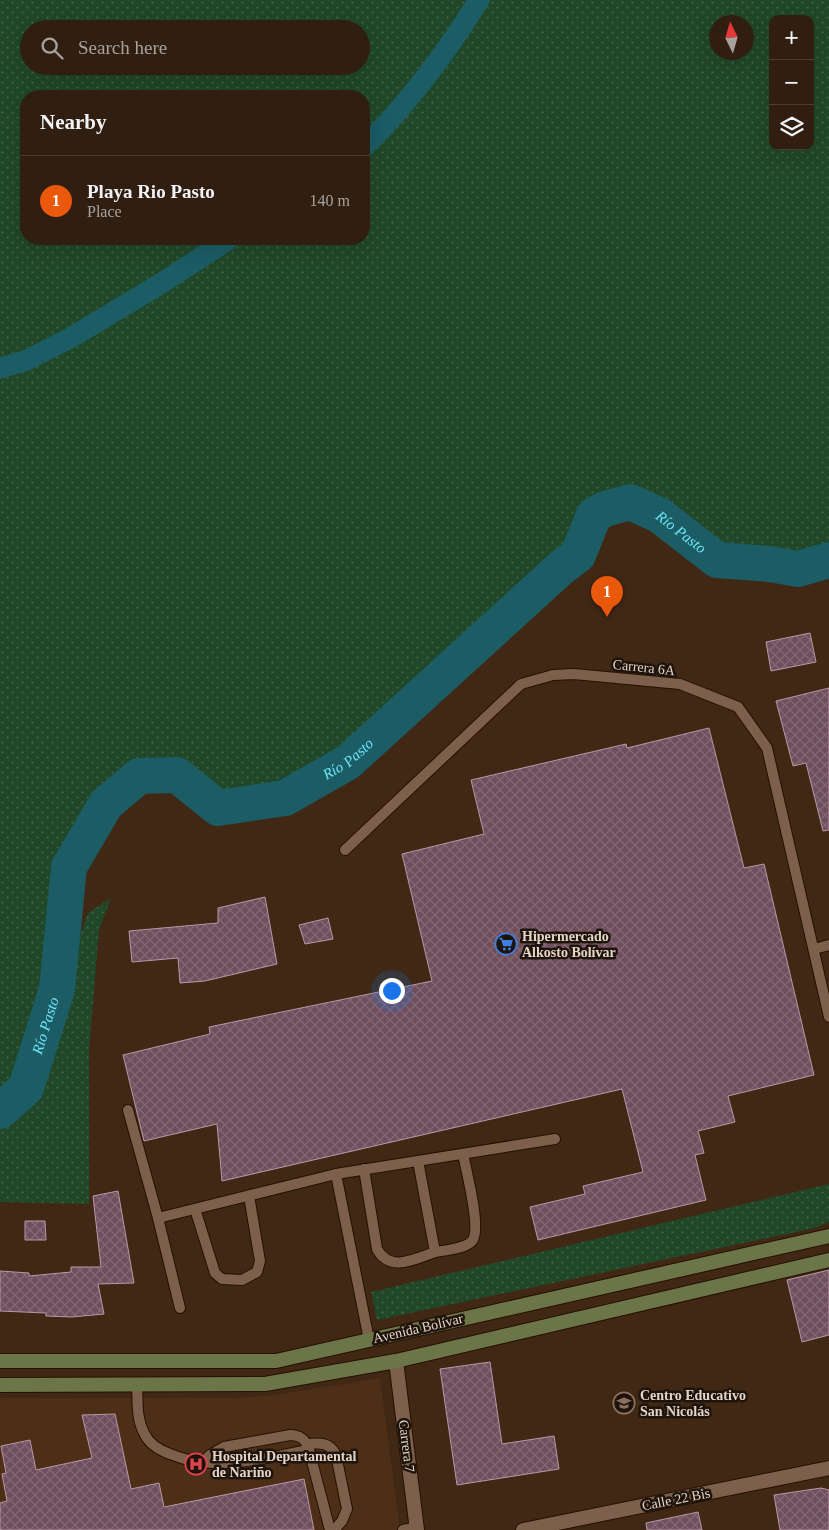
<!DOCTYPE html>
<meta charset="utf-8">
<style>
:root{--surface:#301e10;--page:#382719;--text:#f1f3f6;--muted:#a8a29f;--line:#4b3c30;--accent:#ea580c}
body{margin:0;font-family:"Times New Roman",serif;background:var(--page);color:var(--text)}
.controls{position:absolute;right:15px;top:15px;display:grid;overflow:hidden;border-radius:10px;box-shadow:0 5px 20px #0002}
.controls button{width:45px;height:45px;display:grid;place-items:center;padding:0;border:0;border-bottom:1px solid var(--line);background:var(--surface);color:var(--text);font:25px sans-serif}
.compass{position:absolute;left:709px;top:15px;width:45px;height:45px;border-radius:50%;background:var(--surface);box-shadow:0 5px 20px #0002;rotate:355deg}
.you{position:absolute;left:391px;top:990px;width:18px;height:18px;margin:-12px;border:4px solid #fff;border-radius:50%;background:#1a73e8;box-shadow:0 0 0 8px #1a73e833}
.badge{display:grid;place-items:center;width:32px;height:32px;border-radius:50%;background:var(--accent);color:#fff;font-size:16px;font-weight:700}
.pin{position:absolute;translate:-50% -41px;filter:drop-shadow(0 1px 2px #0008)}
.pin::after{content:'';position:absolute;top:26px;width:18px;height:15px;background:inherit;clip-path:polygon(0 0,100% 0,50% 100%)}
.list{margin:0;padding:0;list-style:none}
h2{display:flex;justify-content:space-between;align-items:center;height:65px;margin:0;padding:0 20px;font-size:21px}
h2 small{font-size:16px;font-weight:400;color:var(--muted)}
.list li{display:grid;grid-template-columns:32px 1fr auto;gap:15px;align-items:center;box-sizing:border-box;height:90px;padding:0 20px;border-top:1px solid var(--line)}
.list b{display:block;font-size:19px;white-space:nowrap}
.list p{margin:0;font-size:16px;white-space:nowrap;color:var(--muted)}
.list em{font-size:16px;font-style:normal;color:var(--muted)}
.icon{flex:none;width:28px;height:28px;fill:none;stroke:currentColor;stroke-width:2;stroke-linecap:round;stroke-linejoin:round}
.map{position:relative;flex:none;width:829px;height:1530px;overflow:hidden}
.search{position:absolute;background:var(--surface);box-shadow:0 5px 20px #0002;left:20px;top:20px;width:350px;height:55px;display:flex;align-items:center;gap:12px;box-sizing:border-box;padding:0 18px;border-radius:28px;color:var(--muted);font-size:19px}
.panel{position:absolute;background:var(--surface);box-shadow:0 5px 20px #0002;left:20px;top:90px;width:350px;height:155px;border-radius:20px}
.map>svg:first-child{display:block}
.built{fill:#4d2f17}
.grass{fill:url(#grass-dots);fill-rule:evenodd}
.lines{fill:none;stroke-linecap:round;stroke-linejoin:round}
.canal{stroke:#1b5c65;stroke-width:21}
.river{stroke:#1b5c65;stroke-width:36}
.building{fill:url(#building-cross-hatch);stroke:#ba97a7}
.service-casing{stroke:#261000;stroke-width:12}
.minor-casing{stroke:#261000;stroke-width:16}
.secondary-casing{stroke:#261000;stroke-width:16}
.service{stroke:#7c604b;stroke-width:10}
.minor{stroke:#7c604b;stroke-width:14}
.secondary{stroke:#6b7548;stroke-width:14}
.labels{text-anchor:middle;stroke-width:5;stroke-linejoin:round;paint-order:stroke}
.street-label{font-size:14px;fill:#e4d4c8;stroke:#1f140b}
.poi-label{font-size:14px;font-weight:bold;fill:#e4d4c8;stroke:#1f140b;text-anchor:start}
.water-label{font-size:15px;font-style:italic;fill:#6ce4f7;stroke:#1f140b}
</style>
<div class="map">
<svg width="829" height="1530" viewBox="0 0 829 1530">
<defs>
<pattern id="grass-dots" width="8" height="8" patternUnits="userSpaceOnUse" patternTransform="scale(1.25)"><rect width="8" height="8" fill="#204728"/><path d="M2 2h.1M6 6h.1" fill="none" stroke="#406146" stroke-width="1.8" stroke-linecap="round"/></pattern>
<pattern id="building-cross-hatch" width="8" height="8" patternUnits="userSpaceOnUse" patternTransform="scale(1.25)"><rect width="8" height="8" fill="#6f4f5e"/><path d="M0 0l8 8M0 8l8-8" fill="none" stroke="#836774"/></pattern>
</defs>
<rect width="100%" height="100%" fill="#402815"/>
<polygon class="built" points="380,1378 400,1530 0,1530 0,1398 238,1398 275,1395"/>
<g class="grass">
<path d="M0 0H829V560L798 569 770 564 717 560 659 515 630 502 605 509 594 515 578 555 562 567 348 762 285 798 223 801 186 769 138 770 98 791 60 849 51 986 15 1087 0 1099ZM773 19H810V146H773ZM716 22H746V52H716ZM29 29H361V66H29ZM26 96H364V239H26Z"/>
<polygon points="111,898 99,930 89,1051 89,1204 0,1202 0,1116 23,1099 41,1071 67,970 88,913"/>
<polygon points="829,1184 829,1222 815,1228 377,1320 371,1292"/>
</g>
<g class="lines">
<g class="canal">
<path d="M364 147C409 103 446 53 479 0"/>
<polyline points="0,368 25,361 72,337 165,281 229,239"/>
</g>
<path class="river" id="s1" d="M0 1111 26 1088 57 989 69 867 106 804 139 776 177 775 218 808 285 798 348 762 562 567 578 555 594 515 605 509 630 502 659 515 717 560 770 564 798 569 829 560"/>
</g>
<g class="building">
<polygon points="810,633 816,662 771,671 766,642"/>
<polygon points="829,688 829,830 823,831 806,763 793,766 776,701"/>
<polygon points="709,728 744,868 764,864 814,1075 728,1096 735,1122 698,1131 704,1153 695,1155 706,1200 538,1240 530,1207 585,1194 583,1186 643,1172 622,1089 222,1181 217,1124 144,1141 123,1055 210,1034 209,1027 432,981 402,854 484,834 471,780 626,744 627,748"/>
<polygon points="265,897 277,964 205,981 180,983 178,958 132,962 129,931 218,923 218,908"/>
<polygon points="328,918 333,939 305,944 299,925"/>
<polygon points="118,1191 134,1283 98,1284 104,1314 72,1317 46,1316 46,1313 0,1311 0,1271 29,1273 29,1276 71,1272 71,1267 101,1267 93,1196"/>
<polygon points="25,1221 45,1221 46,1240 25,1240"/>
<polygon points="829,1270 829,1335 802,1342 787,1280"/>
<polygon points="490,1362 502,1444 554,1436 559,1469 457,1485 440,1369"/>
<polygon points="115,1414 131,1489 159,1483 164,1507 304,1479 314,1530 0,1530 0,1503 7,1501 2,1474 6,1473 1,1446 30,1440 36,1470 92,1458 82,1415"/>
<polygon points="821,1488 829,1490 829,1530 780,1530 774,1495"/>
<polygon points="698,1512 702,1530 647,1530 646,1523"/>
</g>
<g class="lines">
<g class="service-casing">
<g id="service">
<polyline points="345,850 521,684 553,675 574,674 680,684 738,707 767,748 829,1017"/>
<polyline points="814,949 829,945"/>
<polyline points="128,1110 158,1218 336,1174"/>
<path d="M364 1169 377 1249C390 1273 415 1259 435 1252L418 1161"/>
<polyline points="195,1209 215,1273 222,1279 242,1280 257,1272 260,1261 249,1196"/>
<polyline points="158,1218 180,1308"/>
<path d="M435 1252C446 1250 465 1249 472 1241 482 1230 466 1170 463 1154"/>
<polyline points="369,1340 336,1174 555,1139"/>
<path d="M137 1385C138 1401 136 1418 144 1433 149 1444 159 1450 170 1454 215 1473 263 1458 309 1450L330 1530"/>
<path d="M307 1444C320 1443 330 1442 336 1455L347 1509 342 1521 334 1530"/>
<path d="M202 1463 210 1455 224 1447 290 1435C301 1435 306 1440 309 1450"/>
<polyline points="403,1530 418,1527"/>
</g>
</g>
<g class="minor-casing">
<g id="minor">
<polyline points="396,1361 417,1530"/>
<polyline points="523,1530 829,1468"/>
</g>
</g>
<g class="secondary-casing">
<g id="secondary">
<polyline points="0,1361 276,1361 829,1236"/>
<polyline points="0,1385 265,1384 396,1361 829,1260"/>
</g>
</g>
<use href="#service" class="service"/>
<use href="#minor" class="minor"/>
<use href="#secondary" class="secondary"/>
</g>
<defs>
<g id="supermarket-ring" transform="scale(1.125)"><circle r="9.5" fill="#1f140b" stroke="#3f7fe0" stroke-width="1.5"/><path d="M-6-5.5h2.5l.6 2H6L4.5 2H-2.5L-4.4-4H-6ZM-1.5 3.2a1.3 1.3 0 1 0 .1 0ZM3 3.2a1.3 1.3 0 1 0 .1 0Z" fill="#3f7fe0"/></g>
<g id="school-ring" transform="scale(1.125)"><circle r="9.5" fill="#1f140b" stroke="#8d6e63" stroke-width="1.5"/><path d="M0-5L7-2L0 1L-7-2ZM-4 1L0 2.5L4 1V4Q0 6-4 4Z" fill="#8d6e63"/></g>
<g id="hospital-ring" transform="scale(1.125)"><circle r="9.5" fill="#1f140b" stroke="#e0444e" stroke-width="1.5"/><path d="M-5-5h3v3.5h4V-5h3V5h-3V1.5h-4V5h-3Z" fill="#e0444e"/></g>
</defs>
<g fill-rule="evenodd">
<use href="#supermarket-ring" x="506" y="944"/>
<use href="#school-ring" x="624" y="1403"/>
<use href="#hospital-ring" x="196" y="1464"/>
</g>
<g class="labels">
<g class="street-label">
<text transform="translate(644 667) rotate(6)" y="5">Carrera 6A</text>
<text transform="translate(418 1328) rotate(-13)" y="5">Avenida Bolívar</text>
<text transform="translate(407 1446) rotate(83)" y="5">Carrera 7</text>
<text transform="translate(676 1499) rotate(-11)" y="5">Calle 22 Bis</text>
</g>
<g class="poi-label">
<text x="522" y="941">Hipermercado<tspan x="522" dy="16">Alkosto Bolívar</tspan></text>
<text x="640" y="1400">Centro Educativo<tspan x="640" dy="16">San Nicolás</tspan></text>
<text x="212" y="1461">Hospital Departamental<tspan x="212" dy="16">de Nariño</tspan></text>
</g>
<g class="water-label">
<text dy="5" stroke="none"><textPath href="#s1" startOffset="1059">Río Pasto</textPath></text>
<text dy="5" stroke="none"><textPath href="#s1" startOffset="610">Río Pasto</textPath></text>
<text dy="5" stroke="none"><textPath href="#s1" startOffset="100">Río Pasto</textPath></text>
</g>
</g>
</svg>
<div class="controls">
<button>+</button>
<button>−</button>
<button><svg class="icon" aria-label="layers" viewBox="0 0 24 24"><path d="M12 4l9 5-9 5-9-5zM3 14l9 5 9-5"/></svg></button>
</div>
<svg class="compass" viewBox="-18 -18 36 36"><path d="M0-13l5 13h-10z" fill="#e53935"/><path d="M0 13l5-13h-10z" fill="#a8a29f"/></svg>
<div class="you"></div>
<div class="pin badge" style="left:607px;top:617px">1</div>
<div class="search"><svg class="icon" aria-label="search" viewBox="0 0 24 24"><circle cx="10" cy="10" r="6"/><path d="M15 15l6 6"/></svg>Search here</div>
<section class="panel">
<h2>Nearby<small></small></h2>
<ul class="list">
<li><span class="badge">1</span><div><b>Playa Rio Pasto</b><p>Place</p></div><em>140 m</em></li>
</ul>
</section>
</div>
